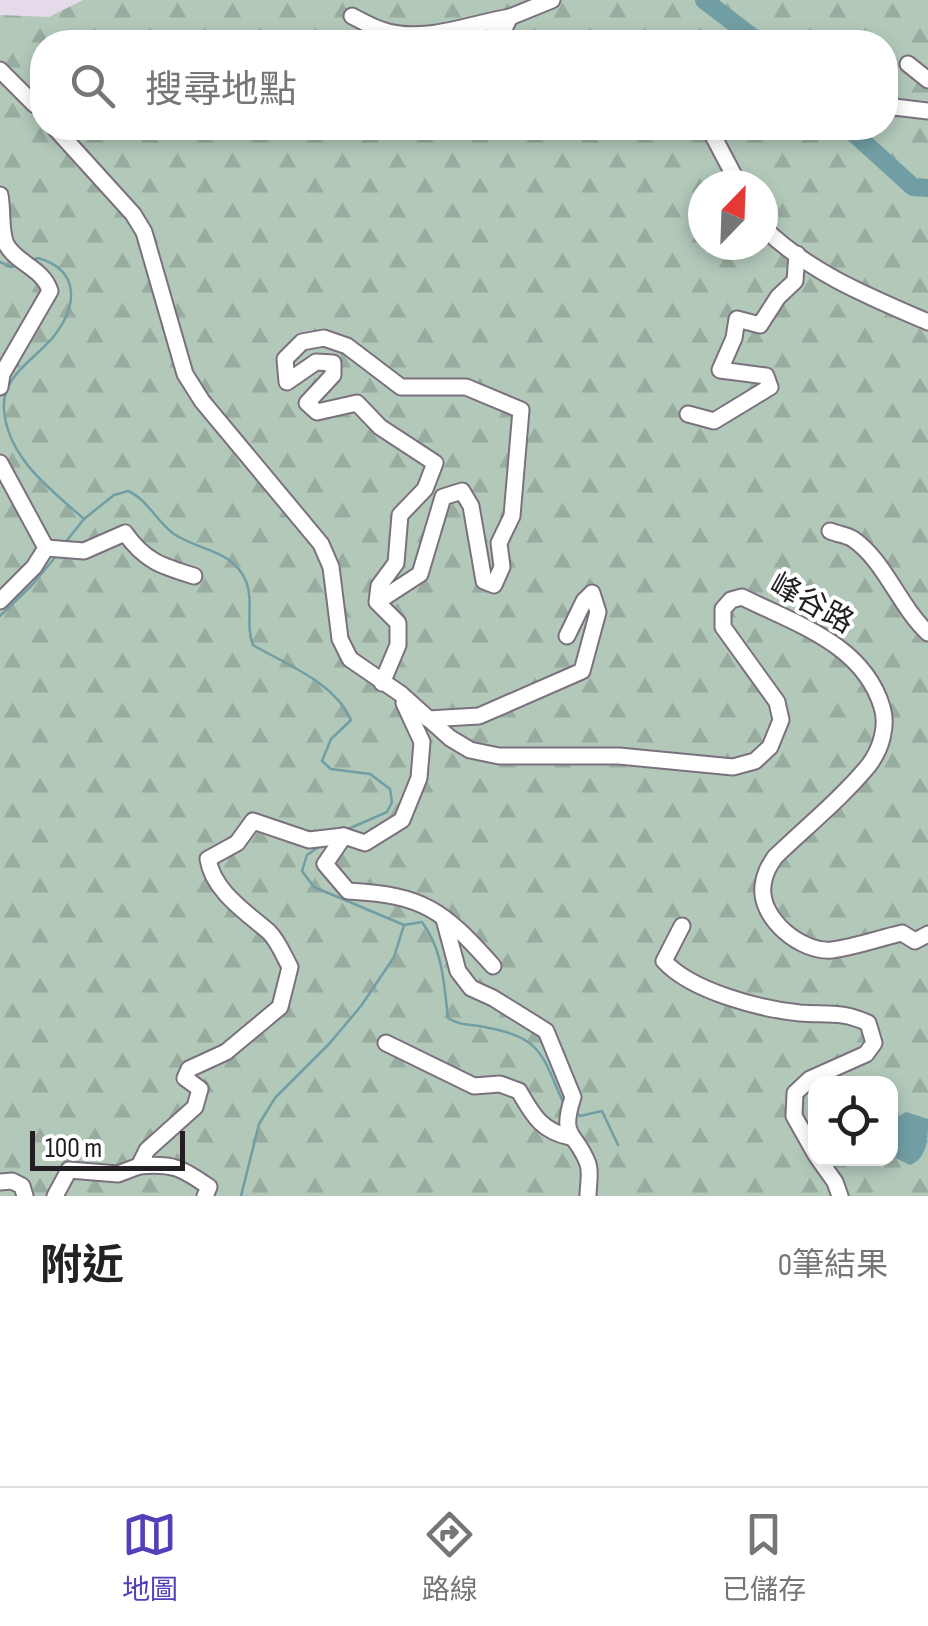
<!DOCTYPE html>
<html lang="zh-TW">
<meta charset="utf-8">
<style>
:root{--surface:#fff;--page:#f2f2f2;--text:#222;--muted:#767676;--line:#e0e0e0;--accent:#5240b8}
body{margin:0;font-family:"Sofia Sans Condensed","Noto Sans TC",sans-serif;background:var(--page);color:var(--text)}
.controls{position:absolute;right:30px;bottom:30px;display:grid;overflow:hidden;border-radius:20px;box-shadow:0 5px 15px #0003}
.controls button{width:90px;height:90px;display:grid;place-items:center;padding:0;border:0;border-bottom:2px solid var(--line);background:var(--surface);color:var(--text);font:50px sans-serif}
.compass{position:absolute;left:688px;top:170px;width:90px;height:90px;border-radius:50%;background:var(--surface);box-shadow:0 5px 15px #0003;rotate:23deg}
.scale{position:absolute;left:30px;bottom:25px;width:155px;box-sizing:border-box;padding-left:10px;border:5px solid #221e23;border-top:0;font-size:28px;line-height:35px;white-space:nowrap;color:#221e23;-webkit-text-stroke:8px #fff;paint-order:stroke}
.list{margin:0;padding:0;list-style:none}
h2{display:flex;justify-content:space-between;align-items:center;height:130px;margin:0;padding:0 40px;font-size:42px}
h2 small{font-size:32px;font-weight:400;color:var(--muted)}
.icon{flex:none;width:55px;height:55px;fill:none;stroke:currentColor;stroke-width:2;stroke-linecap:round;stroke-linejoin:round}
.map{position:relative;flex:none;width:928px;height:1196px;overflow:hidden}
.search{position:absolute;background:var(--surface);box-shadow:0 5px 15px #0003;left:30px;right:30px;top:30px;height:110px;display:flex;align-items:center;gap:25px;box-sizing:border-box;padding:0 35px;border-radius:40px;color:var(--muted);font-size:38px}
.sheet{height:290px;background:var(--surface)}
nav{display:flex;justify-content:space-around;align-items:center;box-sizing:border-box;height:140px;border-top:2px solid var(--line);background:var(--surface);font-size:28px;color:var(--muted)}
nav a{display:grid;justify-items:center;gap:5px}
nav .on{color:var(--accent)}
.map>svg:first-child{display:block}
.forest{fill:url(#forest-firs);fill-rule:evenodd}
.water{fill:#719ea4}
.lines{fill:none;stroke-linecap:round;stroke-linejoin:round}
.stream{stroke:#719ea4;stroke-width:2.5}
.river{stroke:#719ea4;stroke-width:18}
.minor-casing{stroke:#7b717e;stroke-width:19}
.minor{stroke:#fff;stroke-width:15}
.labels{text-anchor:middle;stroke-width:8;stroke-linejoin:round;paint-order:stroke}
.street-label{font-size:30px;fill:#221e23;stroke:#fff}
</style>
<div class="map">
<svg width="928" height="1196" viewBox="0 0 928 1196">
<defs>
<pattern id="forest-firs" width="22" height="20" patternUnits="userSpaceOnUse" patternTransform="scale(2.5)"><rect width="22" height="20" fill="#b2c9ba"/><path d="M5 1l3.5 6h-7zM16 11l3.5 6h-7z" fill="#99aca0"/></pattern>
</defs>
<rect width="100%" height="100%" fill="#e5dae9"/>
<path class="forest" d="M83 0H928V1196H0V15L49 17ZM42 42H886V128H42ZM703 185H763V245H703ZM816 1084H890V1158H816Z"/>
<path class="water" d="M906 1112 928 1119C928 1137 928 1158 910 1165L891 1156C890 1139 889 1120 906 1112Z"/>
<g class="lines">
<g class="stream">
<path d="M31 261 38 258C80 270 78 305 54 336 36 359 1 375 4 410 8 458 50 489 84 519L114 495 128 491C147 499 157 522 174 534 199 551 232 549 246 581 254 601 245 625 253 645 287 665 334 682 351 720L331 739 322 761 331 769 370 774 390 789 392 802 387 812 348 829"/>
<polyline points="0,262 11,267 18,265"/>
<polyline points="64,544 84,519"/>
<polyline points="0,616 33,584 57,555"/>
<path d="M404 925 422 922C443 950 444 984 448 1018 459 1025 466 1024 479 1026 541 1037 540 1050 563 1102"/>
<polyline points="577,1113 580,1116 602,1111 618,1145"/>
<polyline points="241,1196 259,1124 275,1098 329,1044 361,1006 394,957 404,925 314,887 302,871 307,855 320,846"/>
</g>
<g class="river">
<polyline points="704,0 759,42"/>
<polyline points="848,128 913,187 928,188"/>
</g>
<g class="minor-casing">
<g id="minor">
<path d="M352 16C362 21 372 27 382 30 423 44 469 24 510 17L505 27 482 42"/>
<polyline points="510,17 552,0"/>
<polyline points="908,64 928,80"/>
<polyline points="0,70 35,105 42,105"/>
<polyline points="886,106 928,111"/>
<path d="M55 128 133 214 144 232 185 374 202 401 321 544 331 567 340 639 350 659 401 694 450 738 470 750 499 756H619L733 767 755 761 770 747 781 720 777 702 723 627V609L731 600 742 597C796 624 863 644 882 707 888 726 881 749 869 765 842 798 806 827 775 857 769 866 764 874 763 886 759 918 801 953 832 950 855 947 880 938 902 933L915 941 928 934"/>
<polyline points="709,128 739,185"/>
<path d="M0 195C3 210 0 230 6 244 17 264 43 268 50 291L2 374 0 387"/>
<path d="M763 227C808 272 870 297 928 322"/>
<polyline points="688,414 714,421 770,387 766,376 720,370 734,338 737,319 760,325 778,297 795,281 797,254"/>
<polyline points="0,463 46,548 34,567 0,601"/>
<path d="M830 531C837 534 847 535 853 539 885 561 899 606 928 633"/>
<path d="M46 548 84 551 125 533C145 561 161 566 194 576"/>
<polyline points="377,602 420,574 443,497 462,491 471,506 484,581 494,585 502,567 499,543 512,516 521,410 466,387 401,387 347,346 324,338 302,342 285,359 287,382 316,362 333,363 333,375 307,403 317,412 357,403 380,427 435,463 425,489 400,515 396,563 379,586 377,602 398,623 398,645 382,683"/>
<path d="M404 703 422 742 419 778 402 820 365 843 344 836 325 864 348 891C424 895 443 910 493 966"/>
<polyline points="428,719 479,716 582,671 598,612 592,593 584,601 567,636"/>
<path d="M444 919 458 971 471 988 493 998 546 1031 573 1097C559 1140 576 1131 588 1164 591 1173 588 1186 588 1196"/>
<path d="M682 926 664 961C691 991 760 1009 800 1013 827 1015 842 1011 868 1023L874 1043 866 1054 810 1079 795 1093 794 1116 816 1155"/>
<path d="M386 1043 474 1086 500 1084 519 1091C533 1115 541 1131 570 1137"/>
<polyline points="818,1158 835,1182 840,1196"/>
<polyline points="0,1182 12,1181 22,1186 25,1196"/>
<polyline points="55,1196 69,1170 118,1174 139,1166"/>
<path d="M205 1196 209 1187C182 1168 173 1163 139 1166L147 1150 195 1107 200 1089 185 1078 189 1069 226 1052 280 1007 290 967C284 956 278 941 269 932 246 912 213 891 208 859L237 843 253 821 309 840 344 836"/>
</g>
</g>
<use href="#minor" class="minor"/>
</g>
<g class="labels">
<g class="street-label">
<text transform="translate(812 603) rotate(29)" y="10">峰谷路</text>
</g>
</g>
</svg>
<div class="controls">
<button><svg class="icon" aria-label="locate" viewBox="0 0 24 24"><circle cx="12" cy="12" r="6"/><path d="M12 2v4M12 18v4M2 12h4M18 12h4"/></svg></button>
</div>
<svg class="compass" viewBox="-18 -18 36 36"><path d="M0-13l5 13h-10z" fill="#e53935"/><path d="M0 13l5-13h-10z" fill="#767676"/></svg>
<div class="scale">100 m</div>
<div class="search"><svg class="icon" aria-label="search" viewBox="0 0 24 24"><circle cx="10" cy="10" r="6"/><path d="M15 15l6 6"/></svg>搜尋地點</div>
</div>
<section class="sheet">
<h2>附近<small>0筆結果</small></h2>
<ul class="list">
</ul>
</section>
<nav>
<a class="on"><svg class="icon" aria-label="map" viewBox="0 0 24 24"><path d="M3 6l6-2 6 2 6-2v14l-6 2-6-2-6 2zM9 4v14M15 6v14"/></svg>地圖</a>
<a><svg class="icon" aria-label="directions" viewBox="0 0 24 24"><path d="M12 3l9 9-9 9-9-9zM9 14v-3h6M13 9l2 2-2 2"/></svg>路線</a>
<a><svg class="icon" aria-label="saved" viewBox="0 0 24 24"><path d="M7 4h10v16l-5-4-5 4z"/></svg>已儲存</a>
</nav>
